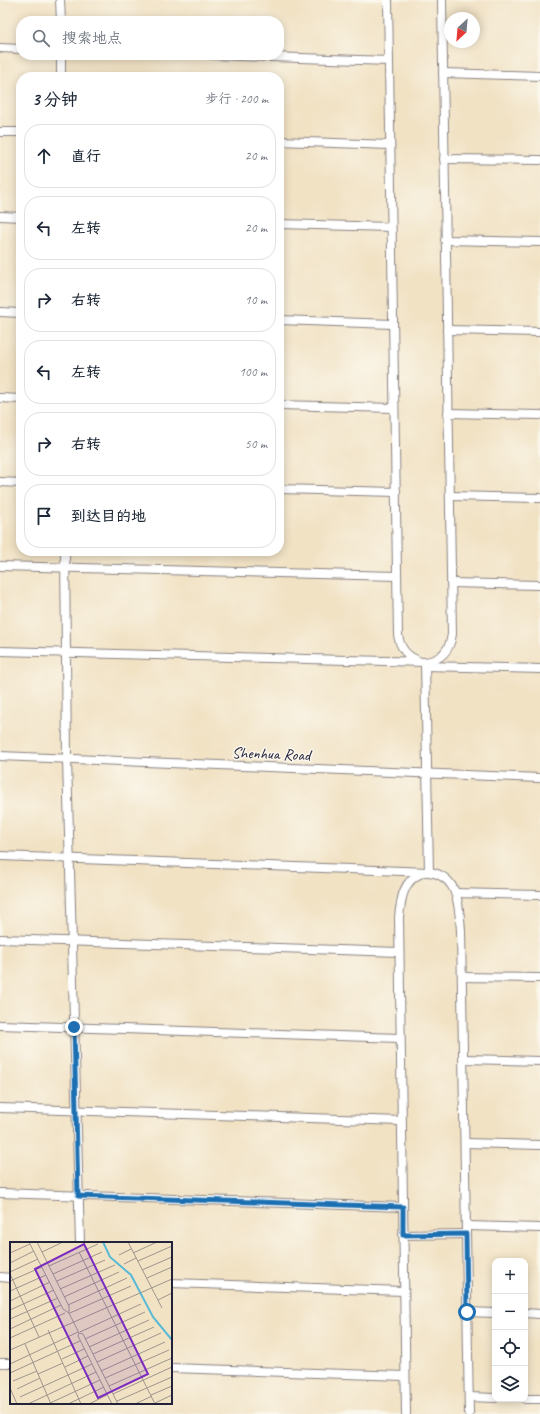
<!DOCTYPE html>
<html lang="zh">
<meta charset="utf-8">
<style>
:root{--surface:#fff;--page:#f6f6f7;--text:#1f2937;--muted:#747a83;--line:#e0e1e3}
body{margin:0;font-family:Caveat,"LXGW WenKai TC",sans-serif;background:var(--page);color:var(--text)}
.controls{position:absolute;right:12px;bottom:12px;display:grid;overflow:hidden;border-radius:8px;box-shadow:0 2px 10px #0003}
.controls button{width:36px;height:36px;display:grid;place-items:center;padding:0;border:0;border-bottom:1px solid var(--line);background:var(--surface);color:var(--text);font:20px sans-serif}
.compass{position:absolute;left:444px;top:12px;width:36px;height:36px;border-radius:50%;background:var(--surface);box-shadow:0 2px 10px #0003;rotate:206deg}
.stop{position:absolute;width:12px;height:12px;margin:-9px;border:3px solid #1f6fb2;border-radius:50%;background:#fff}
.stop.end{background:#1f6fb2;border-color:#fff;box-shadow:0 1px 4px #0008}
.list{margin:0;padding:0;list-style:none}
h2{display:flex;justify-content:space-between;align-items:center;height:52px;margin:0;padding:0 16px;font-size:17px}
h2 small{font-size:13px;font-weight:400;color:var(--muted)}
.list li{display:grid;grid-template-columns:26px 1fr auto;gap:12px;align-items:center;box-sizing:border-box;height:64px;margin:0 8px 8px;padding:0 8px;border:1px solid var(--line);border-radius:16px}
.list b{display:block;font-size:15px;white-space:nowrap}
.list em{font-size:13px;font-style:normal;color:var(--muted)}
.icon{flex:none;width:22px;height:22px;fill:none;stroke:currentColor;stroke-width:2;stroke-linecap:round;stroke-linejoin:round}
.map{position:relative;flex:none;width:540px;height:1414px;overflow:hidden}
.search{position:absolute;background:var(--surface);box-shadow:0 2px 10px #0003;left:16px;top:16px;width:268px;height:44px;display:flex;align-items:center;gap:10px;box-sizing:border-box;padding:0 14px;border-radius:16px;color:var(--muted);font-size:15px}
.panel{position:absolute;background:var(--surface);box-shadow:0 2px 10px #0003;left:16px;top:72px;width:268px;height:484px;border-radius:16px}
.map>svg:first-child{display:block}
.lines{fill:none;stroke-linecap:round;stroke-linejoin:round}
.lane-casing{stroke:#8a8280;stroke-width:10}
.lane{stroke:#fff;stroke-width:8}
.route{stroke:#1f6fb2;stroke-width:5}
.labels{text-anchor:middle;stroke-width:3;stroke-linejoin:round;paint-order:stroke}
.street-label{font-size:16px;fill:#22223b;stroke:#fbf7ec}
.inset-river{fill:none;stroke:#58bad6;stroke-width:2}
.inset-road{fill:none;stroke:#9e958d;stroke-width:1}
.view{fill:#7b2cbf;fill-opacity:0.15;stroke:#7b2cbf;stroke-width:2}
.inset-edge{fill:none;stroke:#22223b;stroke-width:2}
</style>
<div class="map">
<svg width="540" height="1414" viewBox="0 0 540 1414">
<rect width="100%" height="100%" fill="#fbf7ec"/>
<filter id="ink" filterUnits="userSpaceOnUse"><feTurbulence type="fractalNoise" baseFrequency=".025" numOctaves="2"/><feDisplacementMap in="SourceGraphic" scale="8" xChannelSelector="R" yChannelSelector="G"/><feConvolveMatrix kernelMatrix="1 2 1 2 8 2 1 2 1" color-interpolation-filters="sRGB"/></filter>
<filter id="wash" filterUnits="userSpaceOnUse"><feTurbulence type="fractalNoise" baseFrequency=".012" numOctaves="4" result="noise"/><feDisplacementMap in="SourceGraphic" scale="16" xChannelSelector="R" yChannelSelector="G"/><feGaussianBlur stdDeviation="0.9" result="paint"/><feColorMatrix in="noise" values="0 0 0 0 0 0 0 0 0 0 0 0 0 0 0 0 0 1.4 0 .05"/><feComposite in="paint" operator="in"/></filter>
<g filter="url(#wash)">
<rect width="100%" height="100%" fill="#f1e2c4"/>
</g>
<g filter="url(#ink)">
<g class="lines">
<g class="lane-casing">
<g id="lane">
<polyline points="60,0 61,21"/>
<path d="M388 0 398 635C400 647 405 655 417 660"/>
<polyline points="0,48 21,49"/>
<polyline points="61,55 61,77"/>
<polyline points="212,55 389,61"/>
<polyline points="443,73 540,76"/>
<polyline points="0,132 21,132"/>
<polyline points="279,141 390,145"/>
<polyline points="444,159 540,160"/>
<polyline points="0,216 21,217"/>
<polyline points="279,224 391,227"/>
<polyline points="445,240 540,242"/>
<polyline points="0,312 21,313"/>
<polyline points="279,320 393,324"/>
<polyline points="447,330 540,332"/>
<polyline points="0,398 21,399"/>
<polyline points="279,405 394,408"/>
<polyline points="448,413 540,415"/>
<polyline points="0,482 21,483"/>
<polyline points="279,489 396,492"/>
<polyline points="450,496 540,498"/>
<polyline points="65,551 67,759 80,1243"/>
<polyline points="0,566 397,576"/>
<polyline points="451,583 540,585"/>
<path d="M0 651 425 662C441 660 450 650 452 634L442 0"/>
<polyline points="425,662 429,872"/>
<polyline points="425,666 540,669"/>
<polyline points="0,756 540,778"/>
<path d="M0 856 429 872C459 876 459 906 461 931L469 1414"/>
<polyline points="455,893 540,895"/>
<polyline points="0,939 399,952"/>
<polyline points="462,977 540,978"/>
<polyline points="0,1025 400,1038"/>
<polyline points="464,1059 540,1061"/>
<polyline points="0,1108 401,1121"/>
<polyline points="465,1143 540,1145"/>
<polyline points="0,1193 403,1207"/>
<polyline points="466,1226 540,1228"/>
<polyline points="403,1235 466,1234"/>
<polyline points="0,1277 11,1278"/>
<polyline points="171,1283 404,1291"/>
<polyline points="467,1312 495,1313"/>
<polyline points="525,1313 540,1314"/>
<polyline points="0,1363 11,1363"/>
<polyline points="171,1368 405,1376"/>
<polyline points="469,1397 495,1398"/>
<polyline points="525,1399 540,1399"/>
<path d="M406 1414 399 917C401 899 403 880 422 873"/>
</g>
</g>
<use href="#lane" class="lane"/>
</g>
</g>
<g class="lines" filter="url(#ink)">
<polyline class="route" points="74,1027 78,1196 403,1207 403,1235 466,1234 467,1312"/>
</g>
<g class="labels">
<g class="street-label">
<text transform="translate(271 753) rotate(2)" y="6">Shenhua Road</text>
</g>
</g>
<g transform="translate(10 1242)">
<rect width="162" height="162" fill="#f1e2c4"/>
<path class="inset-river" d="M93 0 100 15 121 33 143 75 162 98"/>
<path class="inset-road" d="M19 0 53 67 59 71 69 91 73 92 108 162M27 0 59 64V71M118 0 152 66M32 10 53 0M69 10 145 162M0 11 20 2M123 11 147 0M109 13 121 7M128 19 162 4M0 21 24 9M114 22 126 16M39 24 88 2M132 28 162 15M0 30 28 17M0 32 29 95M43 32 92 10M137 36 162 25M0 39 32 25M47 39 95 18M50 47 105 23M0 49 36 33M54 55 109 30M148 58 162 51M0 59 40 40M58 63 117 36M0 68 44 48M60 71 121 44M0 77 48 56M0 87 51 63M38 88 71 162M70 90 131 62M69 91 68 94 102 162M0 96 55 71M75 97 135 70M15 102 41 162M79 105 139 78M0 108 162 37M83 112 144 85M52 117 74 107M87 120 151 91M0 122 68 90M55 125 78 114M91 129 155 100M0 131 70 99M28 132 53 121M95 136 159 108M3 139 27 129M99 144 162 116M0 146 7 162M7 147 30 136M103 152 162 125M141 153 162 144M10 155 82 122M107 159 162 135M145 161 162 153M18 162 86 130M38 162 90 138M58 162 94 145M79 162 97 153M125 162 142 154"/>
<path class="view" d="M74 2 138 132 88 156 25 27Z"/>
<rect width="162" height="162" class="inset-edge"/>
</g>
</svg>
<div class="controls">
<button>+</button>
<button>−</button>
<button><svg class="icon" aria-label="locate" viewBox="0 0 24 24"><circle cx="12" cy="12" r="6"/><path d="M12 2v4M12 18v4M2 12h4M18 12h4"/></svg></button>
<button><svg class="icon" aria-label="layers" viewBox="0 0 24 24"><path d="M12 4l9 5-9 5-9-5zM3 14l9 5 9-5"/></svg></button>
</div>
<svg class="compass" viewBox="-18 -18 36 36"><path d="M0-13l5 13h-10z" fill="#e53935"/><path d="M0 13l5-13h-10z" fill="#747a83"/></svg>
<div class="stop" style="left:467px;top:1312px"></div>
<div class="stop end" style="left:74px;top:1027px"></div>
<div class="search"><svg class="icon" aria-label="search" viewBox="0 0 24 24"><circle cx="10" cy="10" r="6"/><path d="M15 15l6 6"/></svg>搜索地点</div>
<section class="panel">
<h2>3 分钟<small>步行 · 200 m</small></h2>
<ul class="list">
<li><svg class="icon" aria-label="ahead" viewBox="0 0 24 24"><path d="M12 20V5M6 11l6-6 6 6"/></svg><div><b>直行</b></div><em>20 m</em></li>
<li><svg class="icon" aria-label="left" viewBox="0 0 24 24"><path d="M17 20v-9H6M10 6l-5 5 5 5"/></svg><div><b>左转</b></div><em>20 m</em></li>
<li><svg class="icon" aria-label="right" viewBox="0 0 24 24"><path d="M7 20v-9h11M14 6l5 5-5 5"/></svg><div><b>右转</b></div><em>10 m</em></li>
<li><svg class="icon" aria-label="left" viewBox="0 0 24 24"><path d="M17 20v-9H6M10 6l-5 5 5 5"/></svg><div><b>左转</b></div><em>100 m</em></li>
<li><svg class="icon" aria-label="right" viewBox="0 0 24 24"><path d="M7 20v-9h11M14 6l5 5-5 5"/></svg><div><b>右转</b></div><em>50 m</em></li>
<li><svg class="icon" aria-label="arrive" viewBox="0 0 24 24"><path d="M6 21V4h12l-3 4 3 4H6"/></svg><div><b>到达目的地</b></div></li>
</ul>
</section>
</div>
